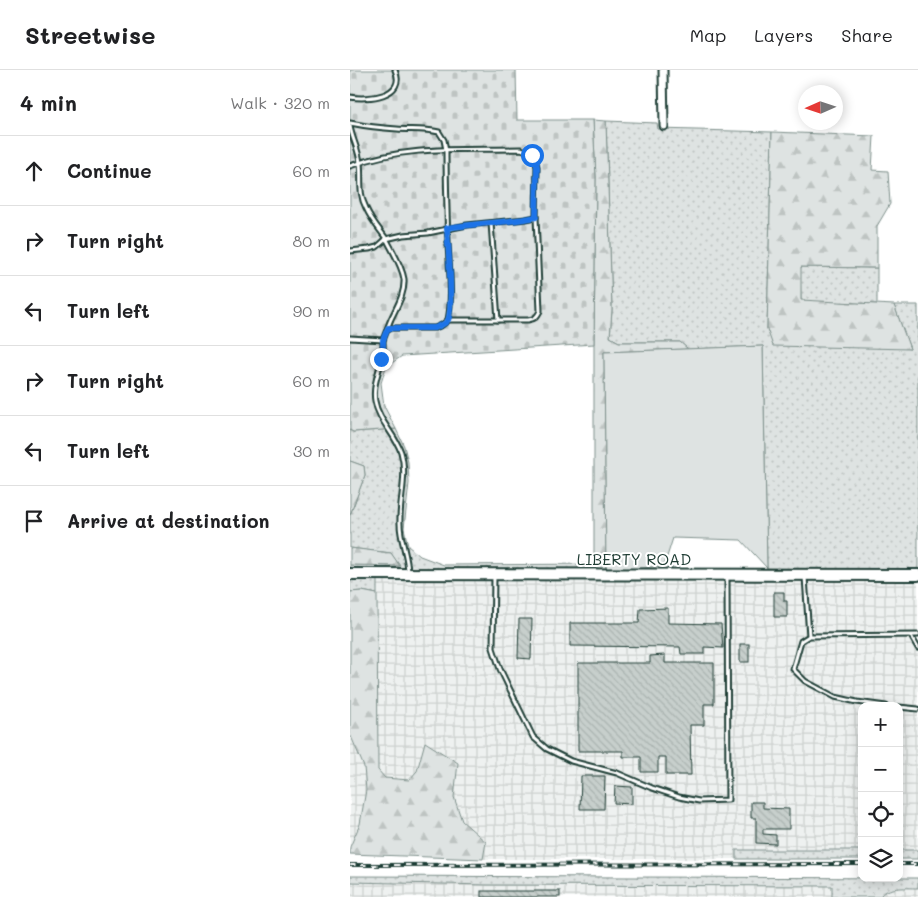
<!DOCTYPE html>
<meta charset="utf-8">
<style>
:root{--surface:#fff;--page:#f2f2f2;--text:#202124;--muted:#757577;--line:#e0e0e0}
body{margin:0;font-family:Mali,sans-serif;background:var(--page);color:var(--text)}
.controls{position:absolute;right:15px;bottom:15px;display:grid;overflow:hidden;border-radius:10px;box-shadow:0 2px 12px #0003}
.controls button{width:45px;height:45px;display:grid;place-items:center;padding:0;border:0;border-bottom:1px solid var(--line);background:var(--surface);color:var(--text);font:25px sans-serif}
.compass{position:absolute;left:448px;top:15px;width:45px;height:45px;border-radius:50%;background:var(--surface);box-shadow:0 2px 12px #0003;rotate:267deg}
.stop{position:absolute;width:15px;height:15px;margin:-11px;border:4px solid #1a73e8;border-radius:50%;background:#fff}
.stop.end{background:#1a73e8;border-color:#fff;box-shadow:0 1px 5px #0008}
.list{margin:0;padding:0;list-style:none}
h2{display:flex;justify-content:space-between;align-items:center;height:65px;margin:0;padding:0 20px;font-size:21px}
h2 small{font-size:16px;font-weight:400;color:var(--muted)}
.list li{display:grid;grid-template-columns:32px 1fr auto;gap:15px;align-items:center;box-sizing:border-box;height:70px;padding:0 20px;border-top:1px solid var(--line)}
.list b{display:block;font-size:19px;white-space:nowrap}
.list em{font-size:16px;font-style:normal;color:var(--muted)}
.icon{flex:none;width:28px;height:28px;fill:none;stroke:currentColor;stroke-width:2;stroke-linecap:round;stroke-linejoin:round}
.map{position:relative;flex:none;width:568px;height:827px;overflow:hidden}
header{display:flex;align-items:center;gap:30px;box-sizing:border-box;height:70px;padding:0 25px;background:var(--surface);border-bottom:1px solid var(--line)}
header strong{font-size:24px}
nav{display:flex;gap:28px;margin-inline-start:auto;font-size:18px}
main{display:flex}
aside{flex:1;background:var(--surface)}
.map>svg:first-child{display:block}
.industrial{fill:url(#industrial-grid)}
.grass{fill:url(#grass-dots);stroke:#7e908b}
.forest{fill:url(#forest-firs);stroke:#7e908b}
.cemetery{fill:url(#cemetery-stones);stroke:#7e908b}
.garden{fill:#dee3e2;stroke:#7e908b}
.building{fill:url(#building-back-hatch);stroke:#1f3d34}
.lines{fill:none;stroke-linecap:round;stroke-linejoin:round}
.lane-casing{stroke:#1f3d34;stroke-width:7}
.street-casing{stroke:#1f3d34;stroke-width:11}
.secondary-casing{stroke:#1f3d34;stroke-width:14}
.lane{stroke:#fff;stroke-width:3}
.street{stroke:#fff;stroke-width:7}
.secondary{stroke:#fff;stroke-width:10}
.rail-casing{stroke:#1f3d34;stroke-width:4}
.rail{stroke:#fff;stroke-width:2;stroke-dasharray:5.5;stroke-linecap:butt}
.route{stroke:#1a73e8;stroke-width:6}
.labels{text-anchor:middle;stroke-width:4;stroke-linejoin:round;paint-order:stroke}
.street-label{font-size:16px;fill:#1f3d34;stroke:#fff}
</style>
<header>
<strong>Streetwise</strong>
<nav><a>Map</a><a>Layers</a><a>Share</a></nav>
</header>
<main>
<aside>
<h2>4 min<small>Walk · 320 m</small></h2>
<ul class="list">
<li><svg class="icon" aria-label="ahead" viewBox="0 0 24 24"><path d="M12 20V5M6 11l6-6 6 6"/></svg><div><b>Continue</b></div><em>60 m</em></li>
<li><svg class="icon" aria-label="right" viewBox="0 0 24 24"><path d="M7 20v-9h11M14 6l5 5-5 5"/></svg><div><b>Turn right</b></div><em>80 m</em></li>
<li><svg class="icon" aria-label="left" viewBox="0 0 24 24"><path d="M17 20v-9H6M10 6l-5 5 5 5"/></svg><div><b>Turn left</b></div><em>90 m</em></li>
<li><svg class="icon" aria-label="right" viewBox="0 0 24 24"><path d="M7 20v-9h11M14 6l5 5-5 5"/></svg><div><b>Turn right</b></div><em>60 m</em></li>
<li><svg class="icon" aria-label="left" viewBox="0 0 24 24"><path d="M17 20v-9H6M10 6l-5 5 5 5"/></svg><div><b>Turn left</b></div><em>30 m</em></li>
<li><svg class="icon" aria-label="arrive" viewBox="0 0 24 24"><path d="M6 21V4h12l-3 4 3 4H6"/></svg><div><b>Arrive at destination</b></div></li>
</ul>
</aside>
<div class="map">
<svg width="568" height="827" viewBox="0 0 568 827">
<defs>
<pattern id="industrial-grid" width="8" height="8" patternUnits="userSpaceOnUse" patternTransform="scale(1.25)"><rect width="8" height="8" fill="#eef1f0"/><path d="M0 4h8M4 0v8" fill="none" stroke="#ccd0ce"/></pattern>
<pattern id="grass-dots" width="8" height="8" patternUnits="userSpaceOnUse" patternTransform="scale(1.25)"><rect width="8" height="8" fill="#dee3e2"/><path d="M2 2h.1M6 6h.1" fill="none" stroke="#bec4c2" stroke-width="1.8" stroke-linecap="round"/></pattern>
<pattern id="forest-firs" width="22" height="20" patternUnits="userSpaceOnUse" patternTransform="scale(1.25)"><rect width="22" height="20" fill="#dee3e2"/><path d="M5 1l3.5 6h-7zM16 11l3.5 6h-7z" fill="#bec4c2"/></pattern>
<pattern id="cemetery-stones" width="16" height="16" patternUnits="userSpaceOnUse" patternTransform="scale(1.25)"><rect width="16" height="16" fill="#dee3e2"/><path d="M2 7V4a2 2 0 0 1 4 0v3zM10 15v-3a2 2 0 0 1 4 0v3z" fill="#bec4c2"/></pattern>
<pattern id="building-back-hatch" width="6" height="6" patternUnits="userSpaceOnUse" patternTransform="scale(1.25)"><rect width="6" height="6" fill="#c7cfcc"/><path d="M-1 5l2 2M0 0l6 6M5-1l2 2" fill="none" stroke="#aab3b0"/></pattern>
</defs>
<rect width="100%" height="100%" fill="#fff"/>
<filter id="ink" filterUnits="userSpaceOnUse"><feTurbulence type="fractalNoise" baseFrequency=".02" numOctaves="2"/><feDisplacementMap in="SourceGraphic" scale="10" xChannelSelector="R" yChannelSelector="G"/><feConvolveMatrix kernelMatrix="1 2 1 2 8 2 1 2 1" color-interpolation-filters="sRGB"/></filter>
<g filter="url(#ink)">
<g class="industrial">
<polygon points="27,508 568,509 568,780 549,780 549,636 512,636 512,780 386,780 386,789 133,789 136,772 112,751 104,727 107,693 67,701 59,710 35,708 28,700"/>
<polygon points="0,664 14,697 16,720 10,754 0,777"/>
<polygon points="0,812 138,815 482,816 482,827 0,827"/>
<polygon points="549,818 568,818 568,827 529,827 533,822"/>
</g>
<g class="grass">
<polygon points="256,51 307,53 308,59 422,62 417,259 560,279 544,235 568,235 568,500 417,498 413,276 338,279 330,272 269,272 260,267 262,240"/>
<polygon points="450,197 527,198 527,234 451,231"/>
<polygon points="46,359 54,376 58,392 59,413 54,458 58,476 70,486 94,495 256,494 256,501 0,500 0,495 49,496 41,483 0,478 0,445 15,405 14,396 0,391 0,360 3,362"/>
<polygon points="27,508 27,524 12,521 0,522 0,509"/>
<rect x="386" y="780" width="126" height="9"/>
<rect x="549" y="780" width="19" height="9"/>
<path d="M0 806 568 808V818C554 818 538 816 529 827H482V816L138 815 0 812Z"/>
</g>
<g class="forest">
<polygon points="243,50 256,51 262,240 260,267 269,272 330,272 338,279 254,282 256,494 244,494 244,274 246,107"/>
<polygon points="422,62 524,66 522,100 538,101 540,134 527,156 527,198 451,197 451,230 544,235 560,279 423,276 417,259"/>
<polygon points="0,391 14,396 15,405 0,445"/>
<polygon points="0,478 41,483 50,496 0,495"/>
<polygon points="12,521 27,524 28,700 35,708 59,710 67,701 75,672 108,693 104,727 112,751 136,772 133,789 0,784 0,777 10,754 16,720 14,697 0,664 0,522"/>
</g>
<polygon class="cemetery" points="0,0 166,0 167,50 243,50 246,107 244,274 52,286 36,297 31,313 34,336 46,359 3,362 0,360"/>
<polygon class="garden" points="413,276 417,498 391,470 323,468 314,496 256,501 254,282"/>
<g class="building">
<polygon points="424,522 434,522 434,531 437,531 437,547 424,547"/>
<polygon points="318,538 318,553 371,554 373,578 354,577 354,584 331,584 330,577 220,576 220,553 289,553 290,539"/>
<polygon points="169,549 182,549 181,589 168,588"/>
<rect x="390" y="574" width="9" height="18"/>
<polygon points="315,585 315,593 364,593 364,634 354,634 354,655 340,655 341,705 316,705 316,687 308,687 308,702 291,702 291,687 273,687 273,681 228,681 228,593 300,593 300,586"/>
<polygon points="231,706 255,706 254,739 230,739"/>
<polygon points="265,716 282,717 282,734 264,733"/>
<polygon points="401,732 413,732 413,738 439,739 439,759 413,759 413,764 426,765 426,774 406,773 406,748 401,748"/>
<rect x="131" y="821" width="79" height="6"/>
</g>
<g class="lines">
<g class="lane-casing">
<g id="lane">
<path d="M0 27C17 30 57 27 45 0"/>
<path d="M0 53C15 56 31 58 47 59 61 60 75 59 89 62L94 70 96 80C96 111 97 142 98 173 99 199 103 225 98 250"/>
<path d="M0 56C2 69 9 80 10 93 12 109 8 123 16 138 21 150 30 160 37 170 43 182 52 196 54 209 55 224 47 236 41 249 38 256 36 263 33 270L0 268"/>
<path d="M0 96C54 75 114 80 171 79 181 82 185 87 187 97L186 147 190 241C187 247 185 249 178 250H98L92 255 85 258H38"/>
<polyline points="141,153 148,250"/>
<polyline points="0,181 19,179 27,177 36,169 53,165 78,163 117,155 176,149 186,147"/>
<path d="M33 270C33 274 33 278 33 282 31 298 22 314 25 331 28 350 45 364 51 382 58 406 49 430 50 454 50 470 58 486 58 503"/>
<polyline points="144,507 143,578 150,599 183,667 197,679 221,691 267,703 302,718 329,727 349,731 378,730 377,507"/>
<polyline points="455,507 459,566 568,565"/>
<polyline points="459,566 451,571 443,599 455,611 485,627 507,632 536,636"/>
<polyline points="561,566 568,578"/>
<polyline points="549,637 568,639"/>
</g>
</g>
<g class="street-casing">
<polyline id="street" points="313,0 314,56"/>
</g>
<g class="secondary-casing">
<polyline id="secondary" points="0,504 568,505"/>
</g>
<use href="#lane" class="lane"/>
<use href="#street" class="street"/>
<use href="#secondary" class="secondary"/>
<g class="rail-casing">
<g id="rail">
<polyline points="549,794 568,794"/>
<polyline points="0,795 512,794"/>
</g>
</g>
<use href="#rail" class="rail"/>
</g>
</g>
<g class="lines" filter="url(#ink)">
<path class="route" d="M31 289 33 283V270L38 258H85C89 256 96 254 98 250 104 238 98 175 97 158 127 153 157 153 186 147L187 97 186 90 182 85"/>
</g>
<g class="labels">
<g class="street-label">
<text x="284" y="495">LIBERTY ROAD</text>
</g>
</g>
</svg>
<div class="controls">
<button>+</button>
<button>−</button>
<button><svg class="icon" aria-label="locate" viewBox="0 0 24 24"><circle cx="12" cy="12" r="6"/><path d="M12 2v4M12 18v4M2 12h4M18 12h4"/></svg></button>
<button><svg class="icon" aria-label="layers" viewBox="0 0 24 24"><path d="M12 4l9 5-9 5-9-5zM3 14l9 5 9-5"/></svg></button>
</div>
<svg class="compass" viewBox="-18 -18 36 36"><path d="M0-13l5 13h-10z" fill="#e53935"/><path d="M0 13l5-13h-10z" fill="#757577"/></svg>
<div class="stop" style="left:182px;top:85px"></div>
<div class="stop end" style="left:31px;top:289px"></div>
</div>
</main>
